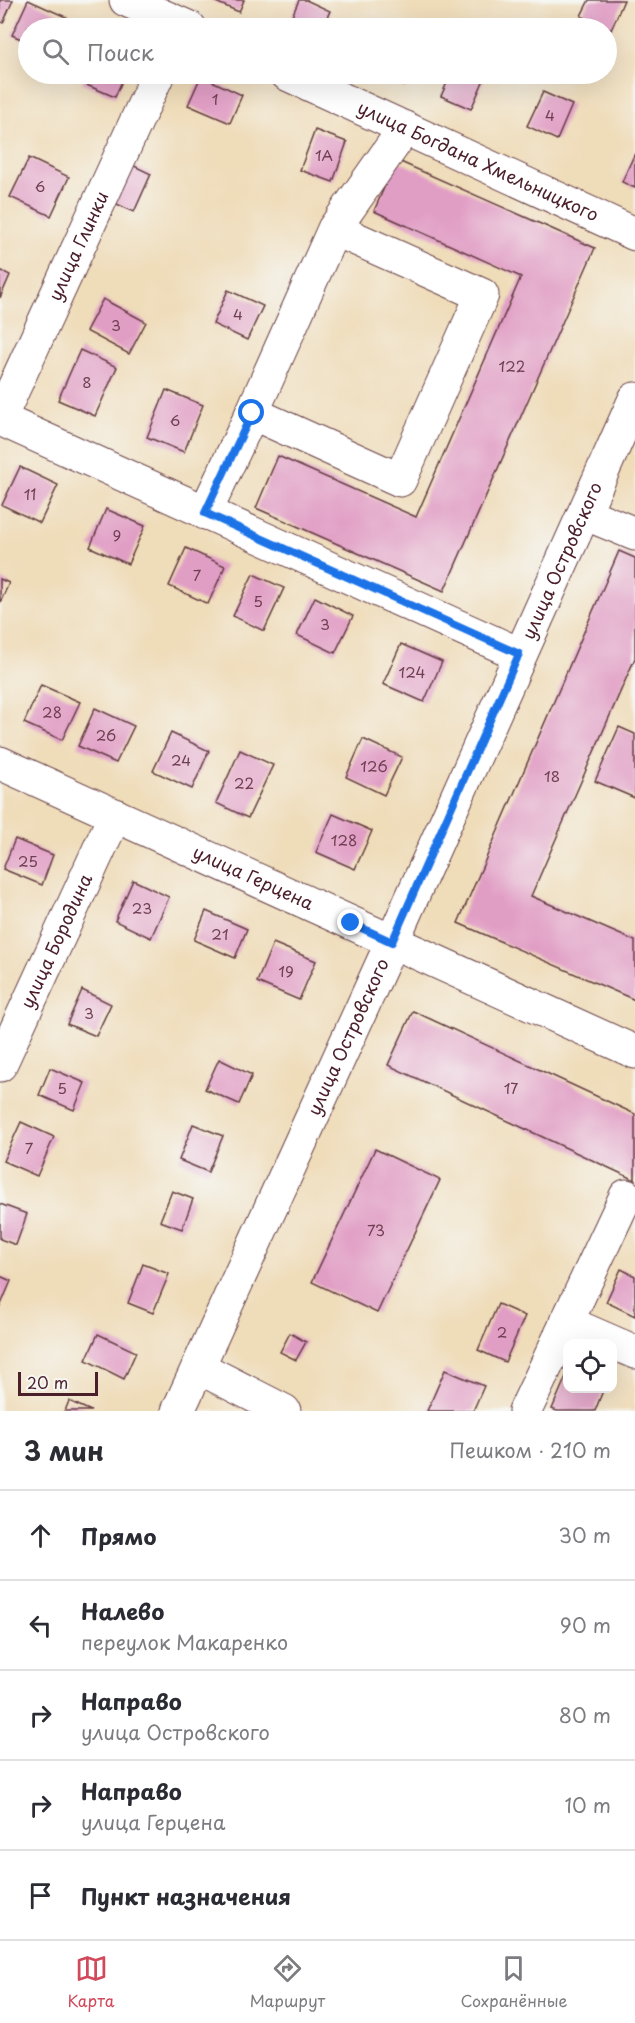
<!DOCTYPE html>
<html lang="ru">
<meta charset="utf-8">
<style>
:root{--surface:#fff;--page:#f7f7f7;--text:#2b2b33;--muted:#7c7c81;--line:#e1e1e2;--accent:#d1495b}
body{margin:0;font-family:"Playpen Sans",sans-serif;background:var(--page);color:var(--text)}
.controls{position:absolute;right:18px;bottom:18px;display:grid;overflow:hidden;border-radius:12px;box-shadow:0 6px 24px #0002}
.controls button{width:54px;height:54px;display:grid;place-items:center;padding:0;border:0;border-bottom:2px solid var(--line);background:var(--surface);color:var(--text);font:30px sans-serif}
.scale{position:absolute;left:18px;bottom:15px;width:80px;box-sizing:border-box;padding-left:6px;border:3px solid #4a1f2b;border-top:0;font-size:16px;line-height:21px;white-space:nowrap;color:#4a1f2b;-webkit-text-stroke:4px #f6f6f2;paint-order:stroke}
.stop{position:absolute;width:18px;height:18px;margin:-14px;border:4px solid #1a73e8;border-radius:50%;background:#fff}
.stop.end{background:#1a73e8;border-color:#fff;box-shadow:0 2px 6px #0008}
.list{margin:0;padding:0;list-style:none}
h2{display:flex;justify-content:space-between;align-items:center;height:78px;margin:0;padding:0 24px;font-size:26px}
h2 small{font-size:20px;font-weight:400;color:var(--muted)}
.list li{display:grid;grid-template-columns:39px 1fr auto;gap:18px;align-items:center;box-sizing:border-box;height:90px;padding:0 24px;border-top:2px solid var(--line)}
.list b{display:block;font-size:22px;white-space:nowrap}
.list p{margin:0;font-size:20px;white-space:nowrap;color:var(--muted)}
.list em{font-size:20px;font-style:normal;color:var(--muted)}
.icon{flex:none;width:33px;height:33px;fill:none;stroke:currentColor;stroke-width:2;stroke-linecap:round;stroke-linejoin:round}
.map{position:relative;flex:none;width:635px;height:1411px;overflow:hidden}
.search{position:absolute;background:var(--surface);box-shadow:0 6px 24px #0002;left:18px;right:18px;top:18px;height:66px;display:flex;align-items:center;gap:15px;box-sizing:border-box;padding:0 21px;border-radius:33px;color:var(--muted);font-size:22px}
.sheet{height:528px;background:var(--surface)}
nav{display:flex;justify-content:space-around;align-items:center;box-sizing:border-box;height:84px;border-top:2px solid var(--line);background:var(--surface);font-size:16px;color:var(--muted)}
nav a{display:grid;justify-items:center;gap:3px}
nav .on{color:var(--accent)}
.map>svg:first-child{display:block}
.building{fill:#e19ec5}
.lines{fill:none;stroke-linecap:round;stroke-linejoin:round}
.minor-casing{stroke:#633b40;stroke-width:35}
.minor{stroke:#fff;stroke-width:33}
.route{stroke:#1a73e8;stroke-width:8}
.labels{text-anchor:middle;stroke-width:5;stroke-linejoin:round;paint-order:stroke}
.number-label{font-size:15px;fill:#703f52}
.street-label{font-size:18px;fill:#4a1f2b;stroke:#f6f6f2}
</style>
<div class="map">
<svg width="635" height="1411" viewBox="0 0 635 1411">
<rect width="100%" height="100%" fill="#f6f6f2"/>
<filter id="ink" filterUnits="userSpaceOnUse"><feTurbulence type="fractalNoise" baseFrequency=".0167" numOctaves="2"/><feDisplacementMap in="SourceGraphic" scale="12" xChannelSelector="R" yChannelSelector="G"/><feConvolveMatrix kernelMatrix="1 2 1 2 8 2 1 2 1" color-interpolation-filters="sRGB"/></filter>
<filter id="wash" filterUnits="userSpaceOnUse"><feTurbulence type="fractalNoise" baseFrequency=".008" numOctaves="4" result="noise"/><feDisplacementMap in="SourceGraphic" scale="24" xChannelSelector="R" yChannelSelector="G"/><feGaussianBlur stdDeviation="1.35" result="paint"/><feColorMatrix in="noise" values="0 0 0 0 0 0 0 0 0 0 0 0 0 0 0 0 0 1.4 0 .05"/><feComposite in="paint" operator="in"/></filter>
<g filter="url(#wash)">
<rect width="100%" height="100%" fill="#efdcb9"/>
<g id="blocks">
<g class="building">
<polygon points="0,0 13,0 3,23 0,21"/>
<polygon points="28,0 86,26 85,28 28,28 28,42 12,35"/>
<polygon points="211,0 244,0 239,12"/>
<polygon points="299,0 306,0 330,11 322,28 287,28"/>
<polygon points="589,0 624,0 611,30 581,16"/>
<polygon points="86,74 125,74 115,97 82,83"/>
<polygon points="377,74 410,74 404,86"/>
<polygon points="451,74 486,75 471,109 441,96"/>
<polygon points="201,76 242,95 230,123 188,105"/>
<polygon points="543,92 572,105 557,140 527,126"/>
<polygon points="315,130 347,142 333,182 300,170"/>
<polygon points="635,153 635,188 622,182"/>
<polygon points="29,158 69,177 51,216 10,197"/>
<polygon points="396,160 595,248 444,591 256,508 278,456 416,517 521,277 374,211"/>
<polygon points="124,161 151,174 134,212 106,199"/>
<polygon points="0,270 10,275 0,298"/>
<polygon points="228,290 263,306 247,340 213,324"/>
<polygon points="103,299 146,322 129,354 86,331"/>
<polygon points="80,350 117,367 95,416 58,400"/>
<polygon points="166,390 203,405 184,452 147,437"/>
<polygon points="20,467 58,485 40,523 2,505"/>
<polygon points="106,509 145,526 128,564 90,547"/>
<polygon points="186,548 225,566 208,604 169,586"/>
<polygon points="619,551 635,558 635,658 531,896 635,941 635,1000 458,923"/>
<polygon points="253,574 284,588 264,631 233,616"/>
<polygon points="0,579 9,583 0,603"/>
<polygon points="315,597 353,616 335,653 297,635"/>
<polygon points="401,644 442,662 424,702 383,684"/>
<polygon points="41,685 80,702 62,740 24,723"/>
<polygon points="95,708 134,726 116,763 78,746"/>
<polygon points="619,727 635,734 635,798 595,781"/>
<polygon points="171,733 209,751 192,789 153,771"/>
<polygon points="363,739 402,757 384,795 346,777"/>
<polygon points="240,750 273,765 248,818 216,803"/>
<polygon points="333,814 372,831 355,869 316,852"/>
<polygon points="15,839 53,855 42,885 3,869"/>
<polygon points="133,880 169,897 151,938 115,921"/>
<polygon points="206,911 247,929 235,958 194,940"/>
<polygon points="273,943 316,961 299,1000 257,982"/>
<polygon points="82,990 111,1004 96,1036 67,1024"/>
<polygon points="413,1011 635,1114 635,1180 388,1065"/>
<polygon points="219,1059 252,1075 239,1104 205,1089"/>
<polygon points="50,1068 85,1083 74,1110 39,1095"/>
<polygon points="21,1122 54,1137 37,1176 3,1161"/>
<polygon points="193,1124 223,1136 208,1172 179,1160"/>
<polygon points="375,1149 440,1180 377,1313 312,1282"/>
<polygon points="172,1191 193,1199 182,1229 160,1221"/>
<polygon points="0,1204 27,1214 16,1245 0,1239"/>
<polygon points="143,1264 169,1274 153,1313 128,1303"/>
<polygon points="621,1269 635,1276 635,1316 606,1302"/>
<polygon points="0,1276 11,1281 0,1307"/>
<polygon points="498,1304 525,1316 505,1362 478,1350"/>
<polygon points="290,1333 306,1342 296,1360 280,1352"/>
<polygon points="98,1334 136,1352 124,1379 86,1360"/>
<polygon points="445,1370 484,1386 473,1411 427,1411"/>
<polygon points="568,1372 568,1388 604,1388 595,1411 557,1411 552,1409"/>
<polygon points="69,1401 91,1411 65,1411"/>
</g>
</g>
</g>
<g filter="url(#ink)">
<use href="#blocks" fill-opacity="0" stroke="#633b40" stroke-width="1.5"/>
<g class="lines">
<g class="minor-casing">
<g id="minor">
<polyline points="126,0 190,28"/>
<path id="s1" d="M287 74 635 234"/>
<polyline points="334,229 482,295 400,480 252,413 334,229 405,128"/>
<path id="s2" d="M0 418 158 74"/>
<polyline points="0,419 519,654"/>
<polyline points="205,513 252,413"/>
<polyline points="584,513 635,534"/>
<path id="s3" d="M0 763 635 1052"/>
<path id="s4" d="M0 1065 115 815"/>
<polyline points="566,1322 635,1352"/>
<polyline points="198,1367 284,1411"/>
<path id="s5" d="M178 1411 392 942 635 399"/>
<polyline points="525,1411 626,1196"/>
</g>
</g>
<use href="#minor" class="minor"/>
</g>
</g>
<g class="lines" filter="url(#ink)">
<polyline class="route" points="252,413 205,513 519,654 392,942 351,923"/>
</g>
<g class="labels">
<g class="number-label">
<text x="215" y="105">1</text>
<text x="550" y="121">4</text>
<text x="324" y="161">1А</text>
<text x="40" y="192">6</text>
<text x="238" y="320">4</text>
<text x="116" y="331">3</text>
<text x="512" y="372">122</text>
<text x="87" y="388">8</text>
<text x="175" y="426">6</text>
<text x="30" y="500">11</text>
<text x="117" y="541">9</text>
<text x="197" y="581">7</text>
<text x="258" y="607">5</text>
<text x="325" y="630">3</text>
<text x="412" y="678">124</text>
<text x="52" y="718">28</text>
<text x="106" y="741">26</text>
<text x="181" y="766">24</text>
<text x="374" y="772">126</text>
<text x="552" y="782">18</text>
<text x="244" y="789">22</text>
<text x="344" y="846">128</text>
<text x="28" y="867">25</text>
<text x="142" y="914">23</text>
<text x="220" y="940">21</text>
<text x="286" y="977">19</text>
<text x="89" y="1019">3</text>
<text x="62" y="1094">5</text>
<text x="511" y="1094">17</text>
<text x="29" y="1154">7</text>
<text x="376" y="1236">73</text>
<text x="502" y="1338">2</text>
</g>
<g class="street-label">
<text dy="6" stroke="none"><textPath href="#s1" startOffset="210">улица Богдана Хмельницкого</textPath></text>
<text dy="6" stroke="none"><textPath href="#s2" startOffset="189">улица Глинки</textPath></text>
<text dy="6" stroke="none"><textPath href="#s5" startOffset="933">улица Островского</textPath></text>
<text dy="6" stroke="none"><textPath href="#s3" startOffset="278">улица Герцена</textPath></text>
<text dy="6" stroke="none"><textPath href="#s4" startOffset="136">улица Бородина</textPath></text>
<text dy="6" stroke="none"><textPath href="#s5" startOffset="411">улица Островского</textPath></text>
</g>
</g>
</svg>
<div class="controls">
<button><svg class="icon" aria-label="locate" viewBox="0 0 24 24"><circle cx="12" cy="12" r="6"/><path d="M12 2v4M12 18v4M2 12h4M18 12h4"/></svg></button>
</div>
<div class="scale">20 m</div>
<div class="stop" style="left:252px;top:413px"></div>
<div class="stop end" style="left:351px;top:923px"></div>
<div class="search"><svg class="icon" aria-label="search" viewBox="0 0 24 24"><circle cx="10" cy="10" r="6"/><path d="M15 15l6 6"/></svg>Поиск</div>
</div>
<section class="sheet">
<h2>3 мин<small>Пешком · 210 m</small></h2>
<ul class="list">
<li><svg class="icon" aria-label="ahead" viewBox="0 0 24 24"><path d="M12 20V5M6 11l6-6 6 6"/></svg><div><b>Прямо</b></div><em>30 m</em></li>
<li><svg class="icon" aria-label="left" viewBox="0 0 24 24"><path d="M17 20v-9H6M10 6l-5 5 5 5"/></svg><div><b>Налево</b><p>переулок Макаренко</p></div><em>90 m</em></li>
<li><svg class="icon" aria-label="right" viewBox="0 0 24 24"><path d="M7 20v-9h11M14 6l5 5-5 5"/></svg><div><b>Направо</b><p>улица Островского</p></div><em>80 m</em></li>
<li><svg class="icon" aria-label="right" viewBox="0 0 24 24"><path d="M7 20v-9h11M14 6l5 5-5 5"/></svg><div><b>Направо</b><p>улица Герцена</p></div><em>10 m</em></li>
<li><svg class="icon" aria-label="arrive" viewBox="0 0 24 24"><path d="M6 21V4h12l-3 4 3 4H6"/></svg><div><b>Пункт назначения</b></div></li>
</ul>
</section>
<nav>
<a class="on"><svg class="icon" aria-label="map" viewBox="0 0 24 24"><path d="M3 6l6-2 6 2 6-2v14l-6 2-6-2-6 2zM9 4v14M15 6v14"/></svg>Карта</a>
<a><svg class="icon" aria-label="directions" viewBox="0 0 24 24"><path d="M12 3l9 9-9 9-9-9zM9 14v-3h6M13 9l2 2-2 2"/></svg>Маршрут</a>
<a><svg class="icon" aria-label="saved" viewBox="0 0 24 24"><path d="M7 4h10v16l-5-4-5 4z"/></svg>Сохранённые</a>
</nav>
